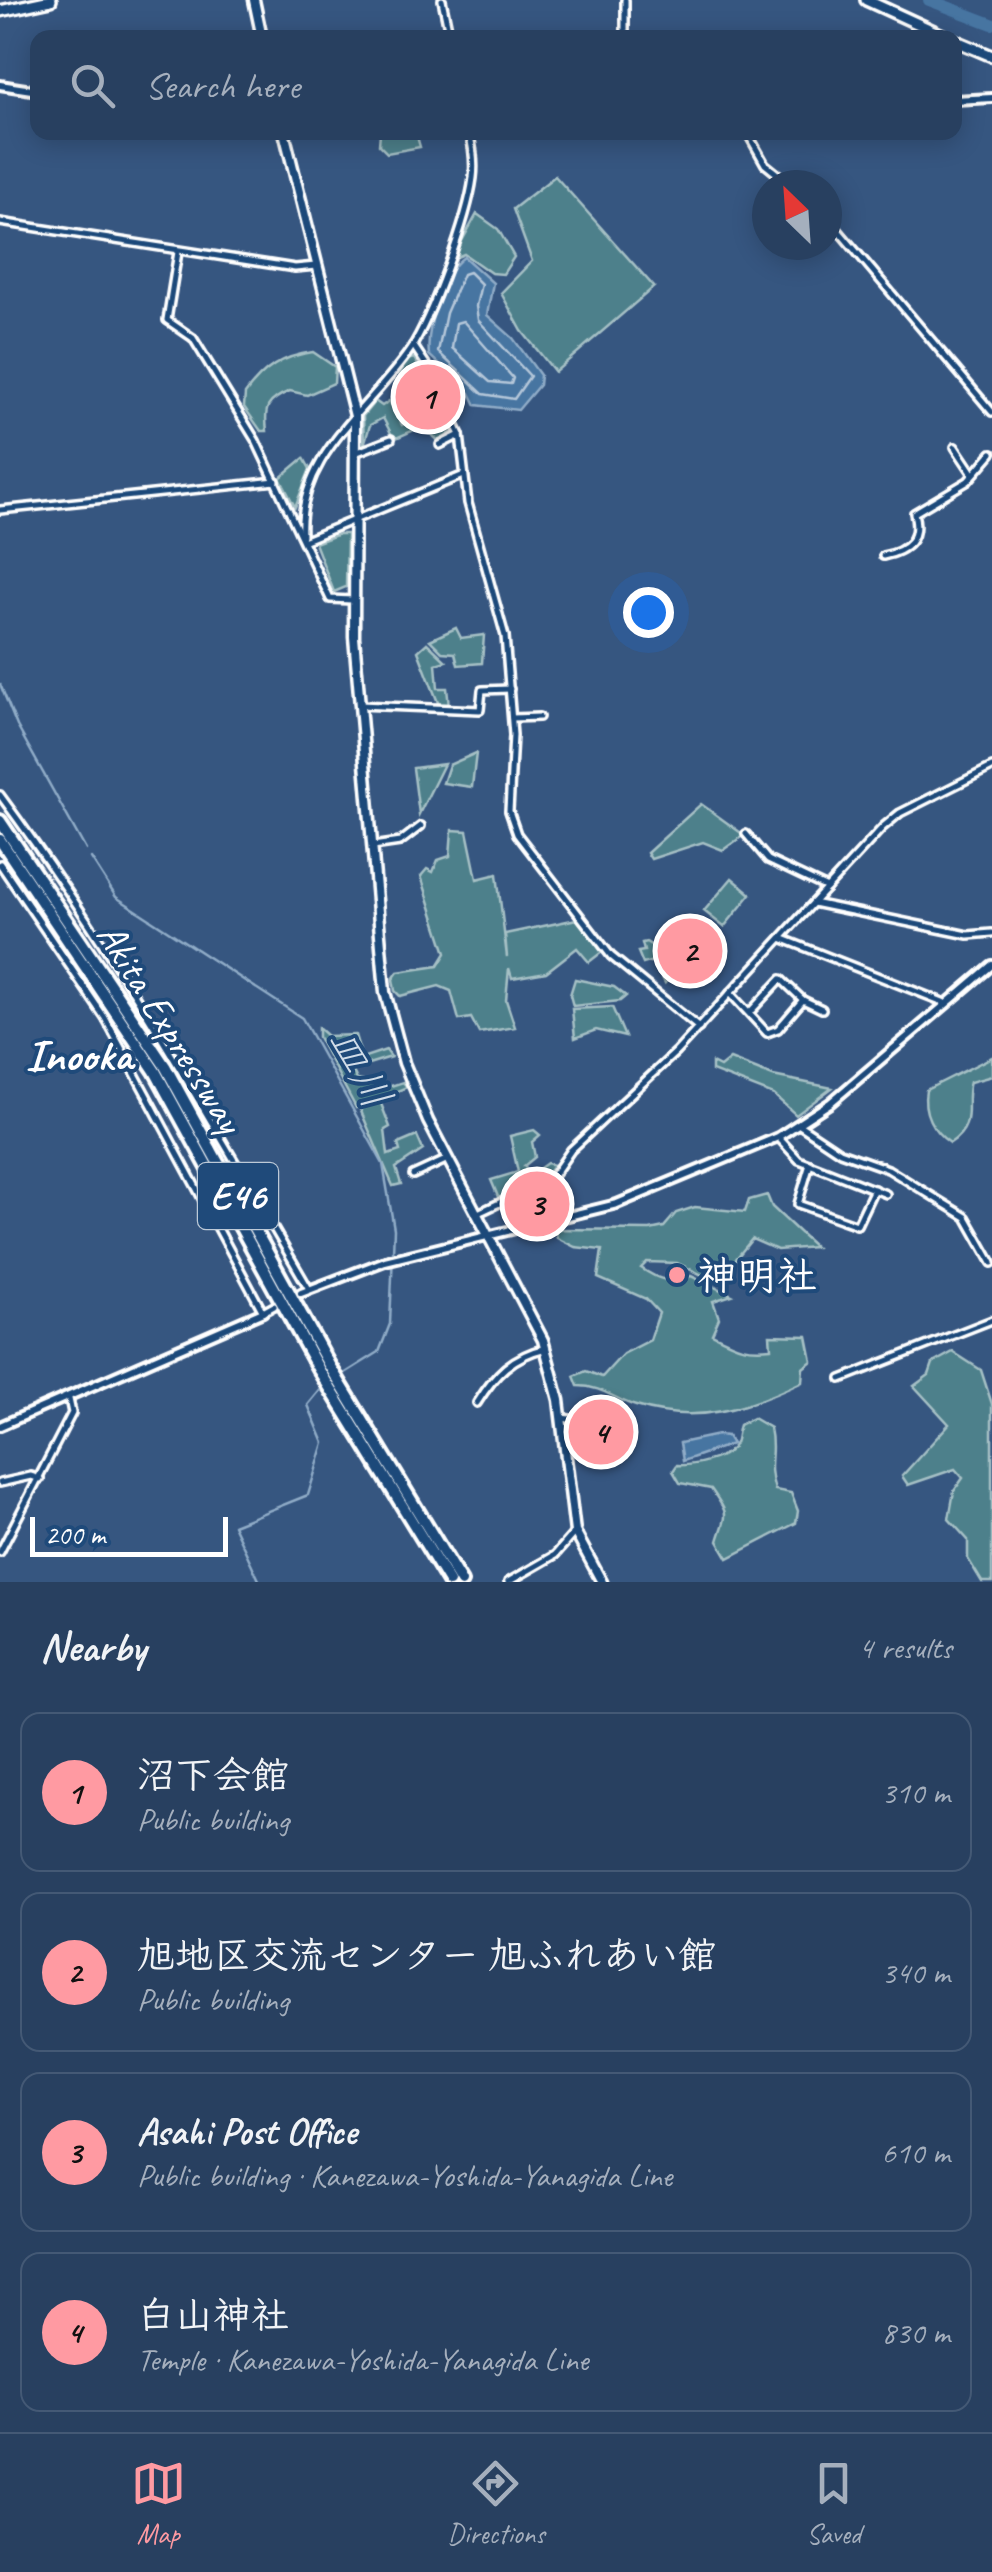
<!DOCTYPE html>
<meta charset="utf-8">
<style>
:root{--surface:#284060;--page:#304766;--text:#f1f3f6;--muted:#a5afbd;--line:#445975;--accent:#ff9aa2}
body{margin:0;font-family:Caveat,"Klee One",sans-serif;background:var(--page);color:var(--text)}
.compass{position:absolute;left:752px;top:170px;width:90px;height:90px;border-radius:50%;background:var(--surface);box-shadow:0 5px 25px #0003;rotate:335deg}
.scale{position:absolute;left:30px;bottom:25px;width:198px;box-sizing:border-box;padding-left:10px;border:5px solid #fff;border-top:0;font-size:28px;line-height:35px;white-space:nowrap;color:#fff;-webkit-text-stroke:8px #1f4a7a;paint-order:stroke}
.you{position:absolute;left:648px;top:612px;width:35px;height:35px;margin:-25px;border:8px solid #fff;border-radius:50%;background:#1a73e8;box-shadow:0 0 0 15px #1a73e833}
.badge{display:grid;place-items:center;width:65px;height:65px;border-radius:50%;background:var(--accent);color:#111;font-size:32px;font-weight:700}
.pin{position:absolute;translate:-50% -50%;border:5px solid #fff;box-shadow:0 2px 10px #0006}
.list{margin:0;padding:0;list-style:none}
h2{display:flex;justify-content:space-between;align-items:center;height:130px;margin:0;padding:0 40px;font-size:42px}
h2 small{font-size:32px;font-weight:400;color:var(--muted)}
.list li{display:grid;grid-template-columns:65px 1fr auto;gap:30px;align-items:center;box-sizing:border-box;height:160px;margin:0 20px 20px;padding:0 20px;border:2px solid var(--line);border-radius:20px}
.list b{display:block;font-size:38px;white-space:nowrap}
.list p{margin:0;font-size:32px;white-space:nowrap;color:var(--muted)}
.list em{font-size:32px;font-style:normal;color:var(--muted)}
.icon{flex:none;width:55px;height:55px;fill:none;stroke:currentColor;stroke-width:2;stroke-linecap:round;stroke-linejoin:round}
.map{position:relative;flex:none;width:992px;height:1582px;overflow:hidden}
.search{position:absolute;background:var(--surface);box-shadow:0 5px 25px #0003;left:30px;right:30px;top:30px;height:110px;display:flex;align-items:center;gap:25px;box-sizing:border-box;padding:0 35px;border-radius:20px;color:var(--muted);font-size:38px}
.sheet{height:850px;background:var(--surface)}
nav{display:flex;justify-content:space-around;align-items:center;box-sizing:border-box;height:140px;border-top:2px solid var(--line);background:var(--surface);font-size:28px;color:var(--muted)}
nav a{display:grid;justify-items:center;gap:5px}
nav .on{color:var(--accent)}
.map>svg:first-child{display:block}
.green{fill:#4e808b;stroke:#a6c0c5;stroke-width:2.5}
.water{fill:#4674a1;stroke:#90acc7;stroke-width:2.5}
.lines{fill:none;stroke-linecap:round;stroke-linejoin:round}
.shore{stroke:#b5c7d9;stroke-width:2.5}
.stream{stroke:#90acc7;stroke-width:2.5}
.river{stroke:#4674a1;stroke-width:12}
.minor-tunnel{stroke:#546f93;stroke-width:5;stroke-dasharray:5 2.5;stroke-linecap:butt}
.minor-casing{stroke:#fff;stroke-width:12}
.tertiary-casing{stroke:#fff;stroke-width:14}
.secondary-casing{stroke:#fff;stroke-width:15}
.primary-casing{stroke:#fff;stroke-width:16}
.motorway-casing{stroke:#fff;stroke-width:18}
.minor{stroke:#1f4a7a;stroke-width:5}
.tertiary{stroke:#1f4a7a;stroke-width:6}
.secondary{stroke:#1f4a7a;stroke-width:8}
.primary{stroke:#1f4a7a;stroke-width:9}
.motorway{stroke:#1f4a7a;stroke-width:10}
.poi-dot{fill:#ff9aa2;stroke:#1f4a7a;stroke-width:4}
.labels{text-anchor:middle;stroke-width:8;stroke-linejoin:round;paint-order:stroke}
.shield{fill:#1f4a7a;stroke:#bcc9d7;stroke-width:2.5}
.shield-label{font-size:38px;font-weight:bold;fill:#fff}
.street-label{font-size:40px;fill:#fff;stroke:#1f4a7a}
.poi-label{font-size:40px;font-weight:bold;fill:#fff;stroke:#1f4a7a;text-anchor:start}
.water-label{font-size:42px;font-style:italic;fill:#d1dce8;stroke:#1f4a7a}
.quarter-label{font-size:45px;font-weight:bold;fill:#fff;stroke:#1f4a7a}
</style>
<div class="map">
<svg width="992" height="1582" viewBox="0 0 992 1582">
<rect width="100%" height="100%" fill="#365680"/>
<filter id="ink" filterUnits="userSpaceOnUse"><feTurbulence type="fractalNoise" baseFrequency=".01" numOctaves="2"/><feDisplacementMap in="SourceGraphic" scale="20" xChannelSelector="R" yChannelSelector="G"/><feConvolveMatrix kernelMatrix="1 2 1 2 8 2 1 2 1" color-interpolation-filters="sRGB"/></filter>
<g filter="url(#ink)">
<g class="green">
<polygon points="380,132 416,133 420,147 387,153 379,145"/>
<polygon points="555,176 654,287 555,372 522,331 501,293 532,261 513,209"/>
<polygon points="477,214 498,229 514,257 503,274 491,273 464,254 452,259"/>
<path d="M313 352 335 367 334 383 307 395 290 391C266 401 264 408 267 431H261L244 407 245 394C263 369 282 356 313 352Z"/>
<path d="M414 358 431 390 416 398 435 410 451 432 440 442C420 429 418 396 393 391L395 381 414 396 399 375 407 360Z"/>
<polygon points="375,401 382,406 389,401 402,425 415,420 419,428 394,439 383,418 370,425 364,445 363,416"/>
<polygon points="304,458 310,469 295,507 280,478"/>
<polygon points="339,534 347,534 346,587 334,592 315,543"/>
<polygon points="456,628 461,638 484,635 482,663 458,665 455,653 442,652 430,640"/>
<polygon points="427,643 446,661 436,664 438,688 447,688 449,706 439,705 418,651"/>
<polygon points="476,753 472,787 443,783 449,765"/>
<polygon points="444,764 419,814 413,768"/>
<polygon points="701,804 744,835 723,850 703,842 651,859 647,853"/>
<polygon points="452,830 467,831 477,879 497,874 507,957 505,934 577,919 602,952 589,962 577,948 546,972 512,978 509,968 506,1000 515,1027 479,1033 471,1018 459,1020 451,991 439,986 400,996 395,991 393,979 398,972 438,966 446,953 421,876 427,869 433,872 438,860 450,856"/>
<polygon points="732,878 751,894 724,927 704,911"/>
<polygon points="646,942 662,952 676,971 665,983 653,961 643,964 638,952 644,951 642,943"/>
<polygon points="575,979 614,987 626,996 620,1001 573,1006 570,995"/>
<polygon points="612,1007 625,1037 596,1030 575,1038 572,1009"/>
<polygon points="318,1028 327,1036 355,1035 362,1058 386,1050 391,1057 352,1069 357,1080 391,1086 403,1082 407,1087 371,1102 380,1101 390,1127 385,1130 388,1155 400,1151 398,1144 417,1136 423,1150 396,1168 401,1184 393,1186 360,1109 371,1103 356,1108 318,1037"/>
<path d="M992 1057V1076L970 1082C963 1103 978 1125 950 1143 932 1131 922 1112 926 1090Z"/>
<polygon points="730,1059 773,1076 832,1088 796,1115 774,1095 712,1071 712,1063 720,1067"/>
<polygon points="534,1130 540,1135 532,1142 535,1157 524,1166 530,1175 547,1163 554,1165 541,1181 499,1199 491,1180 518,1172 510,1136"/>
<path d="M767 1195 772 1207 815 1247 777 1250 752 1239 717 1282 677 1263 647 1262 641 1268C657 1279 673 1286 691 1276L732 1295 713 1301 719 1318 712 1334C736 1346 745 1351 771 1348L770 1335 807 1336 812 1361 803 1368 802 1382C745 1409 698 1425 636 1406 615 1400 602 1386 578 1386L574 1376 586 1371 602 1377 623 1354 650 1340 659 1313 646 1299 598 1278 602 1250 575 1247 557 1238 555 1229 650 1230 664 1227 676 1213 695 1207 745 1212 749 1200Z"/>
<polygon points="953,1352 981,1370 992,1404 992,1582 982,1582 968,1559 968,1540 949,1519 954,1491 963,1478 955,1469 908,1485 902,1476 949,1424 914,1386 929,1375 933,1363"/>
<path d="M753 1418 770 1428C776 1454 766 1462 775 1490L791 1493 798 1511 796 1523 728 1558 718 1541C727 1512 730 1516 711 1489L680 1483 673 1471 677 1465C692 1466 722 1460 732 1448 738 1442 736 1433 739 1425Z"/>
</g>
<g class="water">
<path d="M464 257 493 283 487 315 513 338 540 375 539 385 518 410 476 405 470 393 429 355C426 329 442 272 464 257Z"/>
<polygon points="718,1435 727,1436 732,1444 683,1461 680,1443"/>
</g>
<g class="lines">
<g class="shore">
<polygon points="469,272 481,284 476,306 478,320 530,376 514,399 483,394 438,352 446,313 463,274"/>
<polygon points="463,321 513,378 511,384 490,382 452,348 456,323"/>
</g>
<g class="stream">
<polyline points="0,684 17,726 86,850"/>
<polyline points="91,858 116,897 302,1018 383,1164 394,1229 390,1324 379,1352 339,1377"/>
<polyline points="260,1582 233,1525 308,1495 324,1443 308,1405 322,1388"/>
</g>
<polyline class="river" points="929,0 992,24"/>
<g class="minor-tunnel">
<polyline points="18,888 58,874"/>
<polyline points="168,1129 185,1123"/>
</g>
<g class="minor-casing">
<g id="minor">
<polyline points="442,0 450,38"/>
<polyline points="625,38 625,0"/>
<polyline points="747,132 765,164 791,185"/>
<polyline points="827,217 992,412"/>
<polyline points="0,222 295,268 316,266"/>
<polyline points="178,252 167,320 193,338 256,441 330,599 352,600"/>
<polyline points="413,345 431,372 460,435 468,503 505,636 513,735 509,811 517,834 611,956 699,1028"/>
<polyline points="440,445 460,435"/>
<polyline points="955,447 973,474"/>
<polyline points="355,453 391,439"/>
<polyline points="0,510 276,481"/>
<path d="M302 535C297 456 369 410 410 350 432 317 468 217 473 178 475 162 473 148 469 132"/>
<polyline points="305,540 464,475"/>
<path d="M883 556C908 551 921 539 914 513L968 481 992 453"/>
<polyline points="359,705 480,710 482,690 510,689"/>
<polyline points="512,718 539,717"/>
<path d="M0 795C116 952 211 1121 309 1289"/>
<polyline points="746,834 768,860 827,888"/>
<polyline points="373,846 400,842 421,826"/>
<polyline points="0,864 105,1018 263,1312 274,1306"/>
<polyline points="813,903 968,935 992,933"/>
<polyline points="781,938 943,1002"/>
<polyline points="730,993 767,1033 778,1029 803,1000"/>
<polyline points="750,1012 781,979 803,1000 822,1009"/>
<polyline points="798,1124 840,1152 888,1169 966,1217 992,1263"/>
<polyline points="778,1137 799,1160 886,1194"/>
<polyline points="810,1164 798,1204 857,1225 874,1189"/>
<polyline points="413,1175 448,1159"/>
<polyline points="478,1213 551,1179 571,1150 676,1052 883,827 900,813 992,767"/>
<polyline points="841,1379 992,1320"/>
<path d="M477 1403C495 1374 512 1356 546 1348"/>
<polyline points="561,1418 627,1426"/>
<polyline points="0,1483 31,1476 40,1479"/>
<polyline points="0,1552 72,1413 69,1399"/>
<polyline points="508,1582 555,1555 575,1532"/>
</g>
</g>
<g class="tertiary-casing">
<g id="tertiary">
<polyline points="0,85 38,91"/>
<polyline points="954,100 992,98"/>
<polyline points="301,1293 385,1261 617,1204 778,1137 830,1103 992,965"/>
<polyline points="0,1426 263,1312"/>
</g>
</g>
<g class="secondary-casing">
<g id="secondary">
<polyline points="254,0 262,38"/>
<polyline points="284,132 355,416 354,637 385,992 404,1063 428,1121 543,1340 559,1400 575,1532 602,1582"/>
</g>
</g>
<g class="primary-casing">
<g id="primary">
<polyline points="866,0 949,38"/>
<polyline points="0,11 51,0"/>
<polyline points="954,40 992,56"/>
</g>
</g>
<g class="motorway-casing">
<g id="motorway">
<polyline points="0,821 165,1066 329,1365 461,1582"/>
<polyline points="0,840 155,1071 319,1370 449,1582"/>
</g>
</g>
<use href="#minor" class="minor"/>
<use href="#tertiary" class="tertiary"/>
<use href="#secondary" class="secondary"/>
<use href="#primary" class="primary"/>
<use href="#motorway" class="motorway"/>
</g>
</g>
<circle class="poi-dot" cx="677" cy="1275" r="10"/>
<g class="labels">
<rect class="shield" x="198" y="1163" width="80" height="66" rx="8"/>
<g class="shield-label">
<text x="238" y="1209">E46</text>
</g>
<g class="street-label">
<text transform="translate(171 1027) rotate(58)" y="14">Akita Expressway</text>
</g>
<g class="poi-label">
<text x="697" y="1289">神明社</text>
</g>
<g class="water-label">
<text transform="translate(361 1068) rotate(61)" y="15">皿川</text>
</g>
<g class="quarter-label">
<text x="79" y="1070">Inooka</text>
</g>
</g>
</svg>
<svg class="compass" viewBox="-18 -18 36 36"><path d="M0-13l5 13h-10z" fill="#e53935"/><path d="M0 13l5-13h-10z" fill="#a5afbd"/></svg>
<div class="scale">200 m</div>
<div class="you"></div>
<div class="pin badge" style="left:428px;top:397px">1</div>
<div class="pin badge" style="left:690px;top:951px">2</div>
<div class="pin badge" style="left:537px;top:1204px">3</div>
<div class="pin badge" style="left:601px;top:1432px">4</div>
<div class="search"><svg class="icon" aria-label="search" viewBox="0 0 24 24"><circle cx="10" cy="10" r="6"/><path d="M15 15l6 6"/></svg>Search here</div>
</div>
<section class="sheet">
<h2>Nearby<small>4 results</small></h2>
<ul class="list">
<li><span class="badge">1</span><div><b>沼下会館</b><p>Public building</p></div><em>310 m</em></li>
<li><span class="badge">2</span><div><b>旭地区交流センター 旭ふれあい館</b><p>Public building</p></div><em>340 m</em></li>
<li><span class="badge">3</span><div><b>Asahi Post Office</b><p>Public building · Kanezawa-Yoshida-Yanagida Line</p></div><em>610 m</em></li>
<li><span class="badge">4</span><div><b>白山神社</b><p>Temple · Kanezawa-Yoshida-Yanagida Line</p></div><em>830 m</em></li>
</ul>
</section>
<nav>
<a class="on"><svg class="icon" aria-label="map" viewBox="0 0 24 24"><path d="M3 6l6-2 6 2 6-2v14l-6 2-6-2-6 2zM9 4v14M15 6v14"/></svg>Map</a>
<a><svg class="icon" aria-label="directions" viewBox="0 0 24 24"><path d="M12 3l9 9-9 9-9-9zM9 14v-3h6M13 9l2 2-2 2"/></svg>Directions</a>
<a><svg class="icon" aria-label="saved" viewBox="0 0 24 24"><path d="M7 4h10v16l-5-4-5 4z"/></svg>Saved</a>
</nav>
